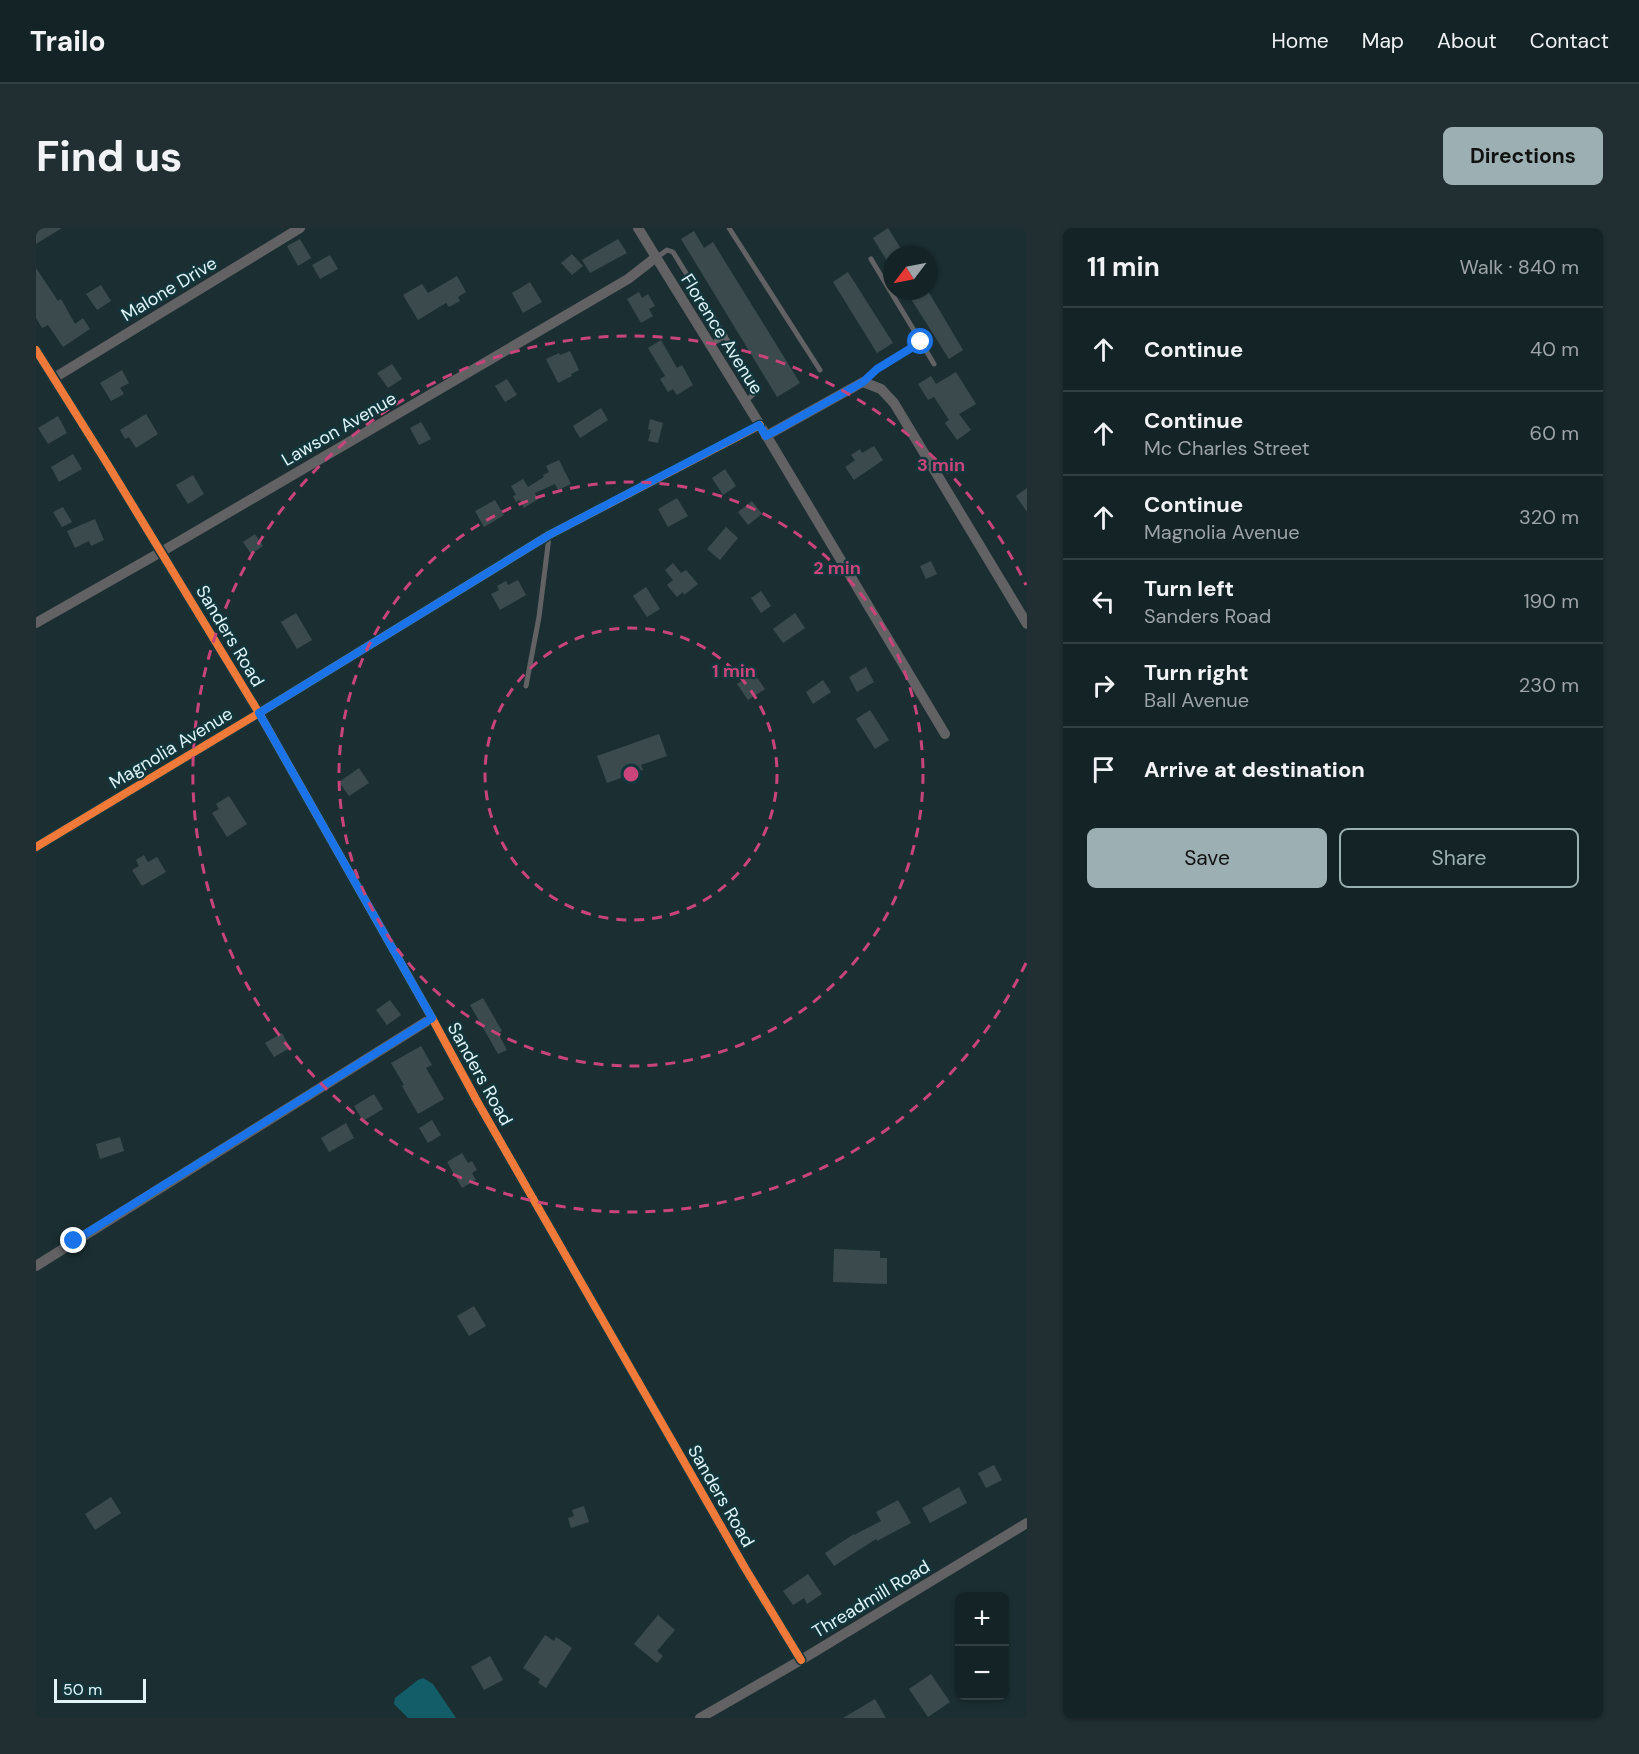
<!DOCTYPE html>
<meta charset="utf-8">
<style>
:root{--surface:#142326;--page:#212f32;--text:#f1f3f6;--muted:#9da4a7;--line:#334043;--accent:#9cb0b3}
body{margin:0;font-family:"DM Sans",sans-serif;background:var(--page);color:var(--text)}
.controls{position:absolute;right:18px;bottom:18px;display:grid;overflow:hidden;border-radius:9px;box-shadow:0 2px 4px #0004}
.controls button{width:54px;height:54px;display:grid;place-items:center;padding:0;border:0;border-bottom:2px solid var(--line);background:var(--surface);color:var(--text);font:30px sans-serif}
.compass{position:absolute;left:847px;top:18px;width:54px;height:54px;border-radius:50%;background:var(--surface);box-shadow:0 2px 4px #0004;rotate:238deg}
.scale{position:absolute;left:18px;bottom:15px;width:92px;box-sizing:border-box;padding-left:6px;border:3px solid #e1f5f8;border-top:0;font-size:16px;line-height:21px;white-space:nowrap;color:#e1f5f8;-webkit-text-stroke:4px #11363c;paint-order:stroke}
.stop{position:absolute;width:18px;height:18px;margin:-14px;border:4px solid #1a73e8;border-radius:50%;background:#fff}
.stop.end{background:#1a73e8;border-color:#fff;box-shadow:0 2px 6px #0008}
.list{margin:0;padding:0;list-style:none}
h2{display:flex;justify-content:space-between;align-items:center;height:78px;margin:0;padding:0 24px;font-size:26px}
h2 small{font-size:20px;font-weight:400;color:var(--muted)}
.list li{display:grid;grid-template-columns:39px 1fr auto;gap:18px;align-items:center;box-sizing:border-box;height:84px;padding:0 24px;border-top:2px solid var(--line)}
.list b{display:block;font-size:22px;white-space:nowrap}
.list p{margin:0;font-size:20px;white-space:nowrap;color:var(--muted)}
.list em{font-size:20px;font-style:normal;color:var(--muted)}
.actions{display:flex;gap:12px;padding:18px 24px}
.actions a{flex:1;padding:14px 0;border:2px solid var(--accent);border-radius:9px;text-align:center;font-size:21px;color:var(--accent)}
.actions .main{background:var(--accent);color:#111}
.icon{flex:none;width:33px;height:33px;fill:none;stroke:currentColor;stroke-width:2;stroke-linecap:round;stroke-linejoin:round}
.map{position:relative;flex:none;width:991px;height:1490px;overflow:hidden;border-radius:9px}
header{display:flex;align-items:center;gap:36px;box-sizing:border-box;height:84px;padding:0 30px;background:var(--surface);border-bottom:2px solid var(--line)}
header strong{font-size:28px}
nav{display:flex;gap:33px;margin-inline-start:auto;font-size:21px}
.intro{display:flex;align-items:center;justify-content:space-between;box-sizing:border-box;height:144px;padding:0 36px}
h1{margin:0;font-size:42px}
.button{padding:15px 27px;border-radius:9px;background:var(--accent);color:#111;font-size:21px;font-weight:700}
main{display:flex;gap:36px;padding:0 36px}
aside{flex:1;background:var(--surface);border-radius:9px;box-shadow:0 2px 4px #0004}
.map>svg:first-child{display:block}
.water{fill:#125d67}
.building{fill:#3b4b4d}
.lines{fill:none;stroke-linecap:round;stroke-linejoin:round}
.service{stroke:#626164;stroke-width:5}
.minor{stroke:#626164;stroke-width:10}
.cycleway-casing{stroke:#11363c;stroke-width:11}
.cycleway{stroke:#f17a3a;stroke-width:8}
.route{stroke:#1a73e8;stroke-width:8}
.ring{fill:none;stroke:#c8447a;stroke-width:3;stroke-dasharray:10 8}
.labels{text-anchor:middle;stroke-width:4.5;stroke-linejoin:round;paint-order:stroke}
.street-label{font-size:18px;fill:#e1f5f8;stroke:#11363c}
.centre{fill:#c8447a;stroke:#11363c;stroke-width:3}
.ring-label{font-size:18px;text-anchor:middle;font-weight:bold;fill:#c8447a;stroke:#11363c;stroke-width:4.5;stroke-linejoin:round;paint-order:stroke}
</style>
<header>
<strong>Trailo</strong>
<nav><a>Home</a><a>Map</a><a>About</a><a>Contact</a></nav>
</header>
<div class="intro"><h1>Find us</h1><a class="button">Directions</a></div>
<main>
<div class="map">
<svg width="991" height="1490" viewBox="0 0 991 1490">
<rect width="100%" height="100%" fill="#1b2f32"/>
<polygon class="water" points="387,1450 397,1456 420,1490 372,1490 358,1476 359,1470 382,1452"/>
<g class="building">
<polygon points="0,0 26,0 0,16"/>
<polygon points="852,0 869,27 856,27 856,41 837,10"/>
<polygon points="658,3 668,20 677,14 764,155 741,169 645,11"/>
<polygon points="264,11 275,30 262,38 251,18"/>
<polygon points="582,11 591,25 554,45 546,32"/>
<polygon points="536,26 547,38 536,47 525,35"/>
<polygon points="294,27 302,41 284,51 276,37"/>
<polygon points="0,40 22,73 25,71 39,96 47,90 54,101 27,119 12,97 6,100 0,90"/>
<polygon points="812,44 857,115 841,125 797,54"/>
<polygon points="421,48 430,64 422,69 424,73 413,79 410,75 382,92 367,67 386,56 392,65"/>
<polygon points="494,54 506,74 487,85 476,65"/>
<polygon points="65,57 75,73 61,82 50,66"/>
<polygon points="870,63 892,63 927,122 913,131"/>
<polygon points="603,64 606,70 612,66 619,78 613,81 617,88 605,95 591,71"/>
<polygon points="625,112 641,140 646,137 657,157 641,167 637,161 632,164 624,151 629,148 612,120"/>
<polygon points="534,123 543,142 535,146 536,148 522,155 510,131 523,125 524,127"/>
<polygon points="356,136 366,151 352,160 341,145"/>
<polygon points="86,142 93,155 84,160 88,166 75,173 64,155"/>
<polygon points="920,144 940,176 923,186 935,202 921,212 909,195 913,192 898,169 892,172 882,156 895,148 900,156"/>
<polygon points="471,151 481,167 469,174 459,158"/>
<polygon points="565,180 572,192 544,210 537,198"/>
<polygon points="110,186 122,206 100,220 93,209 89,211 84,202"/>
<polygon points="22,188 31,205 12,216 2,200"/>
<polygon points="614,191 627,195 622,215 612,213 615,202 612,201"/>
<polygon points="385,194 395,211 383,217 374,200"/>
<polygon points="838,218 847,232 818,252 809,239 819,232 815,227 824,221 826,225"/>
<polygon points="37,226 46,241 23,254 15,239"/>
<polygon points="523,232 535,256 522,262 519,256 499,265 502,271 488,280 484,272 480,274 477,268 480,267 475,258 487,251 492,259 508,249 507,247 513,244 510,238"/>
<polygon points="689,241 700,258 687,267 676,250"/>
<polygon points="157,247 168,266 152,276 140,257"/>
<polygon points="991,260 991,284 980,268"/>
<polygon points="641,270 652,288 632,299 622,281"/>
<polygon points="459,272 468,287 448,299 439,283"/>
<polygon points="716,273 726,286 712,297 702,284"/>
<polygon points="27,279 36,294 26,299 17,284"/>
<polygon points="59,291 68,312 55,318 53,313 39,320 31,303"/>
<polygon points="690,299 702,310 684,332 671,321"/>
<polygon points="219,306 227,318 215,326 207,314"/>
<polygon points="895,333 901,346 890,351 884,338"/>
<polygon points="637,335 645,345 650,342 662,356 648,367 647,364 641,369 631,357 637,352 629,342"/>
<polygon points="482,352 490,367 464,382 455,366 463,362 461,358 470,353 472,357"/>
<polygon points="610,359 624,381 611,389 597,368"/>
<polygon points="725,363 735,378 725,385 715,370"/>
<polygon points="260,385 276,412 261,421 245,394"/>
<polygon points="759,385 769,400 747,415 737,401"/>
<polygon points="830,439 838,454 821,464 813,449"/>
<polygon points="718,445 729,461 712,472 701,456"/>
<polygon points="787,452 795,464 777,476 770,464"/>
<polygon points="834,482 853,512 839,521 820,491"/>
<polygon points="623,506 631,528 605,537 607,542 571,555 561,528"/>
<polygon points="323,540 333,555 313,568 303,554"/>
<polygon points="193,568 211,596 191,609 176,585 183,581 180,576"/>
<polygon points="108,627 112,634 121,629 130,644 106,658 96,642 103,638 100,632"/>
<polygon points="447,770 466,803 462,805 471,822 462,826 434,777"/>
<polygon points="354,772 365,787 351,797 340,782"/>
<polygon points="246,805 254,820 238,829 229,815"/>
<polygon points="385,818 396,837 390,840 408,871 382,886 366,858 368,857 355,835"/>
<polygon points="338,866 347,881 327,893 318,878"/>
<polygon points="396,892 405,907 392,915 383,900"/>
<polygon points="310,895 318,910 293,924 285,910"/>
<polygon points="84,909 88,923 64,931 60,916"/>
<polygon points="426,925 432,935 436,933 441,942 436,945 440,952 426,960 411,934"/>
<polygon points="798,1021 844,1023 844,1030 851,1030 851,1056 797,1054"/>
<polygon points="438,1078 450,1098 433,1108 421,1088"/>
<polygon points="958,1237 966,1252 950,1260 942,1245"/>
<polygon points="923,1259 931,1275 894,1295 886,1280"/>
<polygon points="75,1269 85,1285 59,1302 49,1286"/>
<polygon points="862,1272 875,1295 841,1313 840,1311 798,1338 789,1325 818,1306 818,1307 845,1293 840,1284"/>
<polygon points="548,1278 553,1294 535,1300 532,1290 538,1288 536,1282"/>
<polygon points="772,1346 786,1366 771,1376 768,1370 757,1377 747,1363"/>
<polygon points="622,1387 639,1402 621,1423 627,1428 621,1435 598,1416"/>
<polygon points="509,1407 518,1413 520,1409 536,1420 510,1460 502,1455 504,1451 487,1440"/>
<polygon points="454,1428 467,1452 448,1462 435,1439"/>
<polygon points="895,1446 914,1474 892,1489 873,1461"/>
<polygon points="839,1471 850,1490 807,1490"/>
</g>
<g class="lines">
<g class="service">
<polyline points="693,0 784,142"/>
<polyline points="620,30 631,22 637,24 722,162 710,173"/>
<polyline points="885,114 898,136"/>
<polyline points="674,117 689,108"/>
<polyline points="827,154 841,141 885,114 835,31"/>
<polyline points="490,458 503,389 513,309"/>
</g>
<g class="minor">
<polyline points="602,0 724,197 909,506"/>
<polyline points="0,122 72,237 223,485 396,790 441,873 709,1340 765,1432"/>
<polyline points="18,150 264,0"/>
<polyline points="730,208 827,154 845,161 858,175 991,396"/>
<polyline points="0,395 125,324 592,51 619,30"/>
<polyline points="0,619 223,485 513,307 724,197"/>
<polyline points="0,1038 396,790"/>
<polyline points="664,1490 765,1432 991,1295"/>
</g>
<g class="cycleway-casing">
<g id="cycleway">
<polyline points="0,122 72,237 223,485 396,790 441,873 709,1340 765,1432"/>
<polyline points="0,619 223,485 513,307 724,197"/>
</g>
</g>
<use href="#cycleway" class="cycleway"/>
</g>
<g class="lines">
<polyline class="route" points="38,1013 396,790 223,485 513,307 723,197 730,208 827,154 841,141 885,114"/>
</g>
<g class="ring">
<circle cx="595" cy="546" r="146"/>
<circle cx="595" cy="546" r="292"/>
<path d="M990 735A438 438 0 1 1 990 357"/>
</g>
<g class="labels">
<g class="street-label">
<text transform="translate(133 61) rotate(-31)" y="6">Malone Drive</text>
<text transform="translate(686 106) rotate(58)" y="6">Florence Avenue</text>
<text transform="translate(303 201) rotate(-30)" y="6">Lawson Avenue</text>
<text transform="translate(194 408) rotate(59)" y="6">Sanders Road</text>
<text transform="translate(135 520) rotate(-31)" y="6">Magnolia Avenue</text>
<text transform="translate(444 846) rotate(61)" y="6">Sanders Road</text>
<text transform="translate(685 1268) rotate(60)" y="6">Sanders Road</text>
<text transform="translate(835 1371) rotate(-31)" y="6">Threadmill Road</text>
</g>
</g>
<circle cx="595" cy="546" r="9" class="centre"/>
<g class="ring-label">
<text x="905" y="243">3 min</text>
<text x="801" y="346">2 min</text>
<text x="698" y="449">1 min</text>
</g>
</svg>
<div class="controls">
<button>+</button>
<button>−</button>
</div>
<svg class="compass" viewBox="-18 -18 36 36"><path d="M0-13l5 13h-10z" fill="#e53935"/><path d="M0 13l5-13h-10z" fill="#9da4a7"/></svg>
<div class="scale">50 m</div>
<div class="stop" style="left:885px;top:114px"></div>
<div class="stop end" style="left:38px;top:1013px"></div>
</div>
<aside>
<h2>11 min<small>Walk · 840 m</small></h2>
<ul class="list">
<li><svg class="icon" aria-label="ahead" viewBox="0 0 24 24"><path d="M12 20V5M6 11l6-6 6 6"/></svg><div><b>Continue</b></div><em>40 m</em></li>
<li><svg class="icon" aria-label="ahead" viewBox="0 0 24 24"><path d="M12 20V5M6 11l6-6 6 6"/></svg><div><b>Continue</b><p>Mc Charles Street</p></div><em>60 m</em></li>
<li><svg class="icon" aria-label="ahead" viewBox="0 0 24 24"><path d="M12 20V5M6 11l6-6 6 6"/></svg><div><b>Continue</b><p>Magnolia Avenue</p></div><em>320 m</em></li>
<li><svg class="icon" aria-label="left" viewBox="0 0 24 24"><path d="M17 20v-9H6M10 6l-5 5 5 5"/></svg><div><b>Turn left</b><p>Sanders Road</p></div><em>190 m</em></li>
<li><svg class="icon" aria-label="right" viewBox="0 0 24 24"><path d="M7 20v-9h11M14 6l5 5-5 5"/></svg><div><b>Turn right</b><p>Ball Avenue</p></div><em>230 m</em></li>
<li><svg class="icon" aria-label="arrive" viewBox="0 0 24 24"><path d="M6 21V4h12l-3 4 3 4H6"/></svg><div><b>Arrive at destination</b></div></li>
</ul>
<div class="actions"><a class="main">Save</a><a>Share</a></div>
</aside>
</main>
